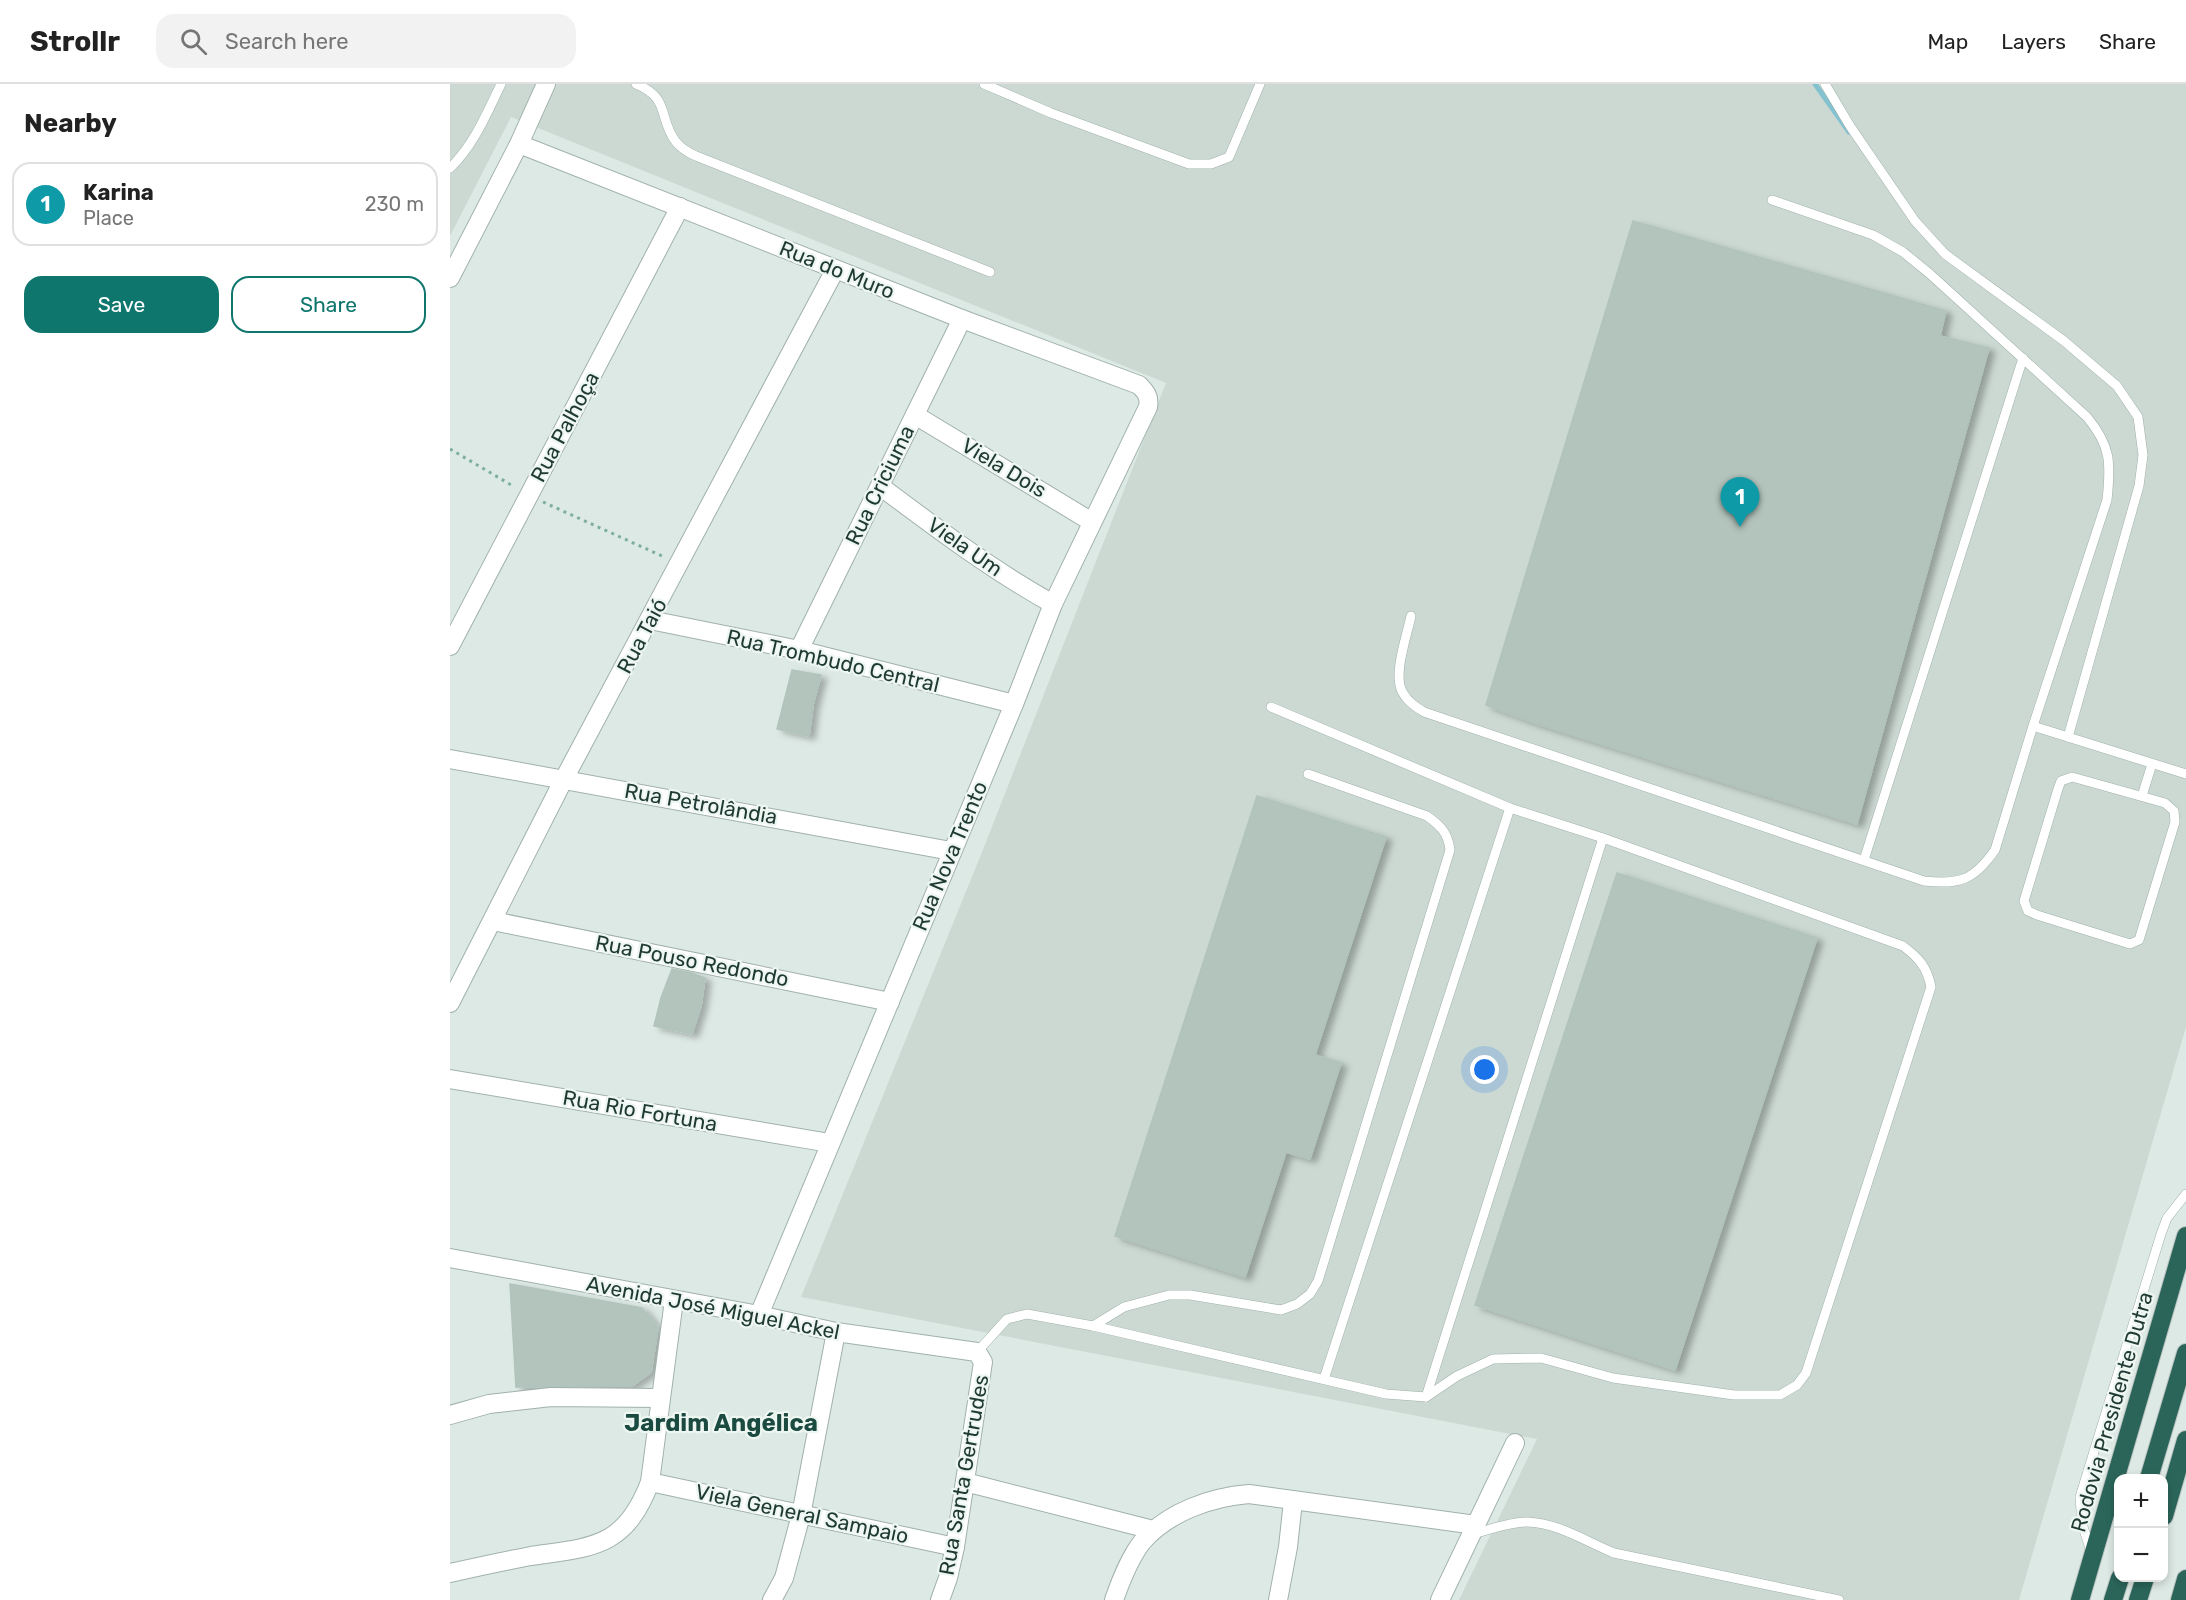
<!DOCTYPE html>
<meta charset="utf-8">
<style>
:root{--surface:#fff;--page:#f2f2f2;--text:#222;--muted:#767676;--line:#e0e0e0;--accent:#0f766e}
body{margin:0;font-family:Rubik,sans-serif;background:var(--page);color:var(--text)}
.controls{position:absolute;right:18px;bottom:18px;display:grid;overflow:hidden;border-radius:12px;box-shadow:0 3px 9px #0003}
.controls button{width:54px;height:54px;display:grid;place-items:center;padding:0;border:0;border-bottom:2px solid var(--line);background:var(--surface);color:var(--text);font:30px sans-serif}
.you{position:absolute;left:1035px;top:986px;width:21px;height:21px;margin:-15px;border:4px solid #fff;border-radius:50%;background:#1a73e8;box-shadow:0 0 0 9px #1a73e833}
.badge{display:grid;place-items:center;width:39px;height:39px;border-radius:50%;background:var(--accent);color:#fff;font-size:20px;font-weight:700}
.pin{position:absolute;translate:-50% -50px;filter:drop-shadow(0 2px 3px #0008)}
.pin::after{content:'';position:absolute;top:32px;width:21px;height:18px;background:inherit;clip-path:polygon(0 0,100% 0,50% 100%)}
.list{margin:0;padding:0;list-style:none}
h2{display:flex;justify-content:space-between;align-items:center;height:78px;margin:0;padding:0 24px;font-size:26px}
h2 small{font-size:20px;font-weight:400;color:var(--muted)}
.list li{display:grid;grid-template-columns:39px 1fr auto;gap:18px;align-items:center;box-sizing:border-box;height:84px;margin:0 12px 12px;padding:0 12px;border:2px solid var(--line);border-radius:18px}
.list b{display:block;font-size:22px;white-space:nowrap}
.list p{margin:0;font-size:20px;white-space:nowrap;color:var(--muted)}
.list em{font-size:20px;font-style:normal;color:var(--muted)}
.actions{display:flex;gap:12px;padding:18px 24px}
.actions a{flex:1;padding:14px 0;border:2px solid var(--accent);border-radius:18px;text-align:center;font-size:21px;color:var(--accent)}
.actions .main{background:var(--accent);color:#fff}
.icon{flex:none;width:33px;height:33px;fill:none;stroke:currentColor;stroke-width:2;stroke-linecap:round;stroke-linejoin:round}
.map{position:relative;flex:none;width:1736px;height:1516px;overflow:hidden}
header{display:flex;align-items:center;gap:36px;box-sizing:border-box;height:84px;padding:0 30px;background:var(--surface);border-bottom:2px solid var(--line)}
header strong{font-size:28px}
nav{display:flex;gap:33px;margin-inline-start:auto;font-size:21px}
.search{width:420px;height:54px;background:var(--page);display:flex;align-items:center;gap:15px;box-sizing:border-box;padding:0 21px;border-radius:18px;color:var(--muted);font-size:22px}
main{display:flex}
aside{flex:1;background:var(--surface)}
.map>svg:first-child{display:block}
.built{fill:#ccd9d3}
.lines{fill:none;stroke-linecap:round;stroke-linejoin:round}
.stream{stroke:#84c2d0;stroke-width:5}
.building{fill:#b3c4bd;stroke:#b0c3bc;stroke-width:1.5;filter:url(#shadow)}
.service-casing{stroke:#a0b1ab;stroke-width:10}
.minor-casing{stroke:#a0b1ab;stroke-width:20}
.motorway-casing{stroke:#bcc4c2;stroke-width:20}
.path{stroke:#7daea0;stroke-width:3;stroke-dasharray:3 4.5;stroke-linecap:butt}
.service{stroke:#fff;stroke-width:9}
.minor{stroke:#fff;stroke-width:18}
.motorway{stroke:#2b655a;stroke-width:18}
.labels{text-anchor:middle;stroke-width:4.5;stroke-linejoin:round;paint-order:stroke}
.street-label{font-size:21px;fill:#1f3933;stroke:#eef6f2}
.quarter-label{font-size:24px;font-weight:bold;fill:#1b4b40;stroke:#eef6f2}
</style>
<header>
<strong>Strollr</strong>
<div class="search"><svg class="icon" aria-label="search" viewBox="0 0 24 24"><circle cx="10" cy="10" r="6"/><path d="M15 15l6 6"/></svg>Search here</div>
<nav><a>Map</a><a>Layers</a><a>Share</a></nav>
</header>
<main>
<aside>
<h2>Nearby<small></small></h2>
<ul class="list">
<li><span class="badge" style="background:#0f9aa8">1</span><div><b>Karina</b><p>Place</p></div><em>230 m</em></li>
</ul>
<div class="actions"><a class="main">Save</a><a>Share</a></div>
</aside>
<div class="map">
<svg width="1736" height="1516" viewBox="0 0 1736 1516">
<defs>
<filter id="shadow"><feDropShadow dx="6" dy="3.5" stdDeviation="3" flood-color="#0004"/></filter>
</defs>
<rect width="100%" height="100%" fill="#dde9e4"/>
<polygon class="built" points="0,0 1736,0 1736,943 1569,1516 1009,1516 1087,1355 351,1213 532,768 716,299 61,33 0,152"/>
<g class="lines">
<polyline class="stream" points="1365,0 1399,48"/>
</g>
<g class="building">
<polygon points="1183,137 1496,227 1490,252 1539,264 1407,740 1085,639 1036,621"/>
<polygon points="342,586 371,591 363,621 359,652 327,645"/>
<polygon points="807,712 936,753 865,971 891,979 860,1075 836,1068 795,1193 665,1152"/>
<polygon points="1167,789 1367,854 1225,1286 1025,1221"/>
<polygon points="222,885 242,889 255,894 251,922 242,950 204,942 211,914"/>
<polygon points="60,1200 192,1224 208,1244 201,1288 182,1302 66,1303"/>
</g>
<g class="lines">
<g class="service-casing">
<g id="service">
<path d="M186 0C221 14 208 35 226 58 231 64 239 69 246 72L540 188"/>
<polyline points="534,0 601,29 739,80 761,80 779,73 810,0"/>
<polyline points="1375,0 1400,42 1465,137 1495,170 1614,257 1667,302 1688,333 1693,371 1689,402 1618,653"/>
<path d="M0 84C24 61 37 29 51 0"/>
<path d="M961 532C957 552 942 592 953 609 958 618 966 623 974 628L1474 797C1510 801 1524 796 1545 766L1583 642 1657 416C1661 379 1661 362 1637 333L1480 190 1453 168 1423 151 1322 116"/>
<polyline points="1583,642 1736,690"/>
<polygon points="1622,693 1715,719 1724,727 1725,738 1689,856 1680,860 1587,831 1578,827 1574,817 1608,705 1611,697"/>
<polyline points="1692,712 1702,680"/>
<polyline points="1414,776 1573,274"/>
<path d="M643 1242 674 1223 719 1211H740L831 1226 847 1220 860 1210 868 1197 1000 766C998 749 991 742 977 732L858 690"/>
<path d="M527 1268 557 1235 577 1230 643 1242 936 1310 976 1313 1007 1292 1043 1275 1091 1274 1163 1294 1284 1311H1330L1347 1301 1356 1289 1481 903C1477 883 1469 874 1453 862L1153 754 1060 724 821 623"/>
<polyline points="874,1295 1060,724"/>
<polyline points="976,1313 1153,754"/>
<path d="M1022 1450C1039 1446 1060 1438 1077 1438 1108 1439 1135 1457 1164 1469L1389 1516"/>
<polyline points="1641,1467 1632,1440 1630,1413 1711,1150 1717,1134 1736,1110"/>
</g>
</g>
<g class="minor-casing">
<g id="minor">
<path d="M69 60 512 235 689 301C696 308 700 313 698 323L603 520 564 620 309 1231"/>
<polyline points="0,194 69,60 96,0"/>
<polyline points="465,331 642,438"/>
<path d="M430 402C486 444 542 486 603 520"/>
<polyline points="200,536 349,566 564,620"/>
<polyline points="0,562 230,123"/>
<polyline points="349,566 512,235"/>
<polyline points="0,675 501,767"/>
<polyline points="43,837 440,918"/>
<polyline points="0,919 114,695 385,186"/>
<polyline points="0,995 380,1059"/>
<polyline points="0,1174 309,1231 386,1248 527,1268 533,1278 505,1463 498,1494 490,1516"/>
<polyline points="0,1331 39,1320 101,1313 210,1314"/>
<polyline points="200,1398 505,1463"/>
<polyline points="515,1398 703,1446"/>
<path d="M0 1489C27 1483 54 1477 81 1472 143 1463 175 1464 200 1398L224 1216"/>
<polyline points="322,1516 334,1494 351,1431 386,1248"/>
<path d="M664 1516C671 1496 679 1475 692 1458 718 1428 761 1413 799 1410L1026 1441"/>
<polyline points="828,1516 838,1463 843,1417"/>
<polyline points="990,1516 1065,1359"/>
</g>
</g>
<g class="motorway-casing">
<g id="motorway">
<polyline points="1699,1394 1736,1269"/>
<polyline points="1714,1432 1736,1356"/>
<polyline points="1630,1516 1736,1152"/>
<polyline points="1663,1516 1670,1494"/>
<polyline points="1688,1516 1695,1494"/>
<polyline points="1730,1516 1736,1495"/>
</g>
</g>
<g class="path">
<polyline points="0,365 63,402"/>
<polyline points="93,418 212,472"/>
</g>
<use href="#service" class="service"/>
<use href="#minor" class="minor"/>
<use href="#motorway" class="motorway"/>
</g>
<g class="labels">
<g class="street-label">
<text transform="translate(387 186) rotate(22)" y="7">Rua do Muro</text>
<text transform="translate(115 343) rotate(-62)" y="7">Rua Palhoça</text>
<text transform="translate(554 384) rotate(31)" y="7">Viela Dois</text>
<text transform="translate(430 401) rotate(-64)" y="7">Rua Criciuma</text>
<text transform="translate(515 463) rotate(35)" y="7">Viela Um</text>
<text transform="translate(192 552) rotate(-62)" y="7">Rua Taió</text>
<text transform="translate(383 577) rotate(13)" y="7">Rua Trombudo Central</text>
<text transform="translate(251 720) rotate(10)" y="7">Rua Petrolândia</text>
<text transform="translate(500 772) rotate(-67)" y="7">Rua Nova Trento</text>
<text transform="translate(242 877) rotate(11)" y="7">Rua Pouso Redondo</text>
<text transform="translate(190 1027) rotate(10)" y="7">Rua Rio Fortuna</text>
<text transform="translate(263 1224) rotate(11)" y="7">Avenida José Miguel Ackel</text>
<text transform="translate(1662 1328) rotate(-74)" y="7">Rodovia Presidente Dutra</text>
<text transform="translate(514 1391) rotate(-80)" y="7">Rua Santa Gertrudes</text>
<text transform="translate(352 1430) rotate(12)" y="7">Viela General Sampaio</text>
</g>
<g class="quarter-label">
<text x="271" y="1347">Jardim Angélica</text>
</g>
</g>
</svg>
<div class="controls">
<button>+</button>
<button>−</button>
</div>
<div class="you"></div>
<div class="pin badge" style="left:1290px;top:443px;background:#0f9aa8">1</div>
</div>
</main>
